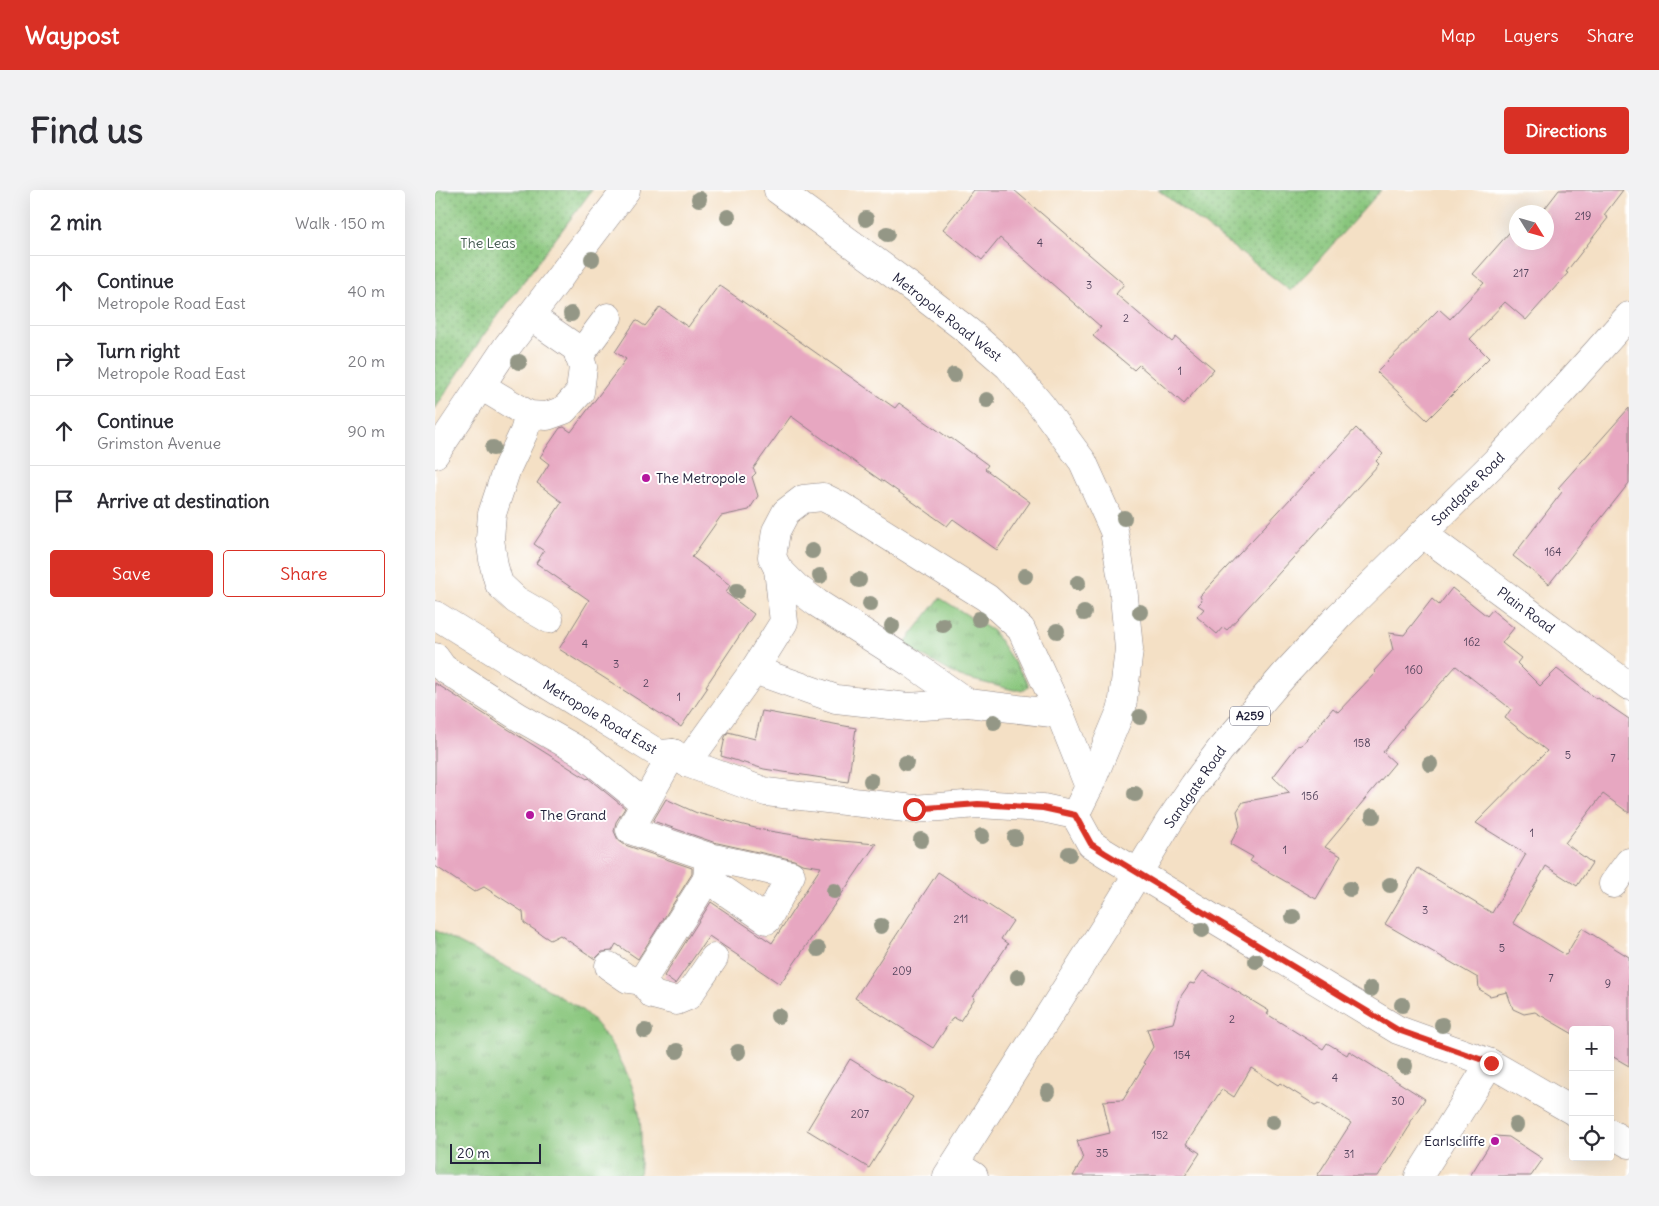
<!DOCTYPE html>
<meta charset="utf-8">
<style>
:root{--surface:#fff;--page:#f2f2f3;--text:#2b2b33;--muted:#7c7c81;--line:#e1e1e2;--accent:#d93025}
body{margin:0;font-family:Delius,sans-serif;background:var(--page);color:var(--text)}
.controls{position:absolute;right:15px;bottom:15px;display:grid;overflow:hidden;border-radius:5px;box-shadow:0 5px 20px #0002}
.controls button{width:45px;height:45px;display:grid;place-items:center;padding:0;border:0;border-bottom:1px solid var(--line);background:var(--surface);color:var(--text);font:25px sans-serif}
.compass{position:absolute;left:1074px;top:15px;width:45px;height:45px;border-radius:50%;background:var(--surface);box-shadow:0 5px 20px #0002;rotate:127deg}
.scale{position:absolute;left:15px;bottom:12px;width:91px;box-sizing:border-box;padding-left:5px;border:2px solid #22223b;border-top:0;font-size:14px;line-height:18px;white-space:nowrap;color:#22223b;-webkit-text-stroke:4px #fff;paint-order:stroke}
.stop{position:absolute;width:15px;height:15px;margin:-11px;border:4px solid #d93025;border-radius:50%;background:#fff}
.stop.end{background:#d93025;border-color:#fff;box-shadow:0 1px 5px #0008}
.list{margin:0;padding:0;list-style:none}
h2{display:flex;justify-content:space-between;align-items:center;height:65px;margin:0;padding:0 20px;font-size:21px}
h2 small{font-size:16px;font-weight:400;color:var(--muted)}
.list li{display:grid;grid-template-columns:32px 1fr auto;gap:15px;align-items:center;box-sizing:border-box;height:70px;padding:0 20px;border-top:1px solid var(--line)}
.list b{display:block;font-size:19px;white-space:nowrap}
.list p{margin:0;font-size:16px;white-space:nowrap;color:var(--muted)}
.list em{font-size:16px;font-style:normal;color:var(--muted)}
.actions{display:flex;gap:10px;padding:15px 20px}
.actions a{flex:1;padding:11px 0;border:1px solid var(--accent);border-radius:5px;text-align:center;font-size:18px;color:var(--accent)}
.actions .main{background:var(--accent);color:#fff}
.icon{flex:none;width:28px;height:28px;fill:none;stroke:currentColor;stroke-width:2;stroke-linecap:round;stroke-linejoin:round}
.map{position:relative;flex:none;width:1194px;height:986px;overflow:hidden;border-radius:5px}
header{display:flex;align-items:center;gap:30px;box-sizing:border-box;height:70px;padding:0 25px;background:var(--accent);color:#fff}
header strong{font-size:24px}
nav{display:flex;gap:28px;margin-inline-start:auto;font-size:18px}
.intro{display:flex;align-items:center;justify-content:space-between;box-sizing:border-box;height:120px;padding:0 30px}
h1{margin:0;font-size:35px}
.button{padding:12px 22px;border-radius:5px;background:var(--accent);color:#fff;font-size:18px;font-weight:700}
main{display:flex;gap:30px;padding:0 30px}
aside{flex:1;background:var(--surface);border-radius:5px;box-shadow:0 5px 20px #0002}
.map>svg:first-child{display:block}
.grass{fill:url(#grass-tufts);stroke:#56745c}
.park{fill:url(#park-dots);stroke:#56745c}
.building{fill:#e7a7c1}
.lines{fill:none;stroke-linecap:round;stroke-linejoin:round}
.minor-casing{stroke:#8b8180;stroke-width:29}
.highway-casing{stroke:#8b8180;stroke-width:29}
.minor{stroke:#fff;stroke-width:28}
.highway{stroke:#fff;stroke-width:28}
.tree{fill:#949786}
.route{stroke:#d93025;stroke-width:6}
.poi-dot{fill:#b5179e;stroke:#fff;stroke-width:2}
.labels{text-anchor:middle;stroke-width:4;stroke-linejoin:round;paint-order:stroke}
.number-label{font-size:11px;fill:#53435c}
.shield{fill:#fff;stroke:#646476;stroke-width:1}
.shield-label{font-size:12px;font-weight:bold;fill:#22223b}
.park-label{font-size:14px;fill:#465b52;stroke:#fff}
.street-label{font-size:14px;fill:#22223b;stroke:#fff}
.poi-label{font-size:14px;fill:#22223b;stroke:#fff;text-anchor:start}
</style>
<header>
<strong>Waypost</strong>
<nav><a>Map</a><a>Layers</a><a>Share</a></nav>
</header>
<div class="intro"><h1>Find us</h1><a class="button">Directions</a></div>
<main>
<aside>
<h2>2 min<small>Walk · 150 m</small></h2>
<ul class="list">
<li><svg class="icon" aria-label="ahead" viewBox="0 0 24 24"><path d="M12 20V5M6 11l6-6 6 6"/></svg><div><b>Continue</b><p>Metropole Road East</p></div><em>40 m</em></li>
<li><svg class="icon" aria-label="right" viewBox="0 0 24 24"><path d="M7 20v-9h11M14 6l5 5-5 5"/></svg><div><b>Turn right</b><p>Metropole Road East</p></div><em>20 m</em></li>
<li><svg class="icon" aria-label="ahead" viewBox="0 0 24 24"><path d="M12 20V5M6 11l6-6 6 6"/></svg><div><b>Continue</b><p>Grimston Avenue</p></div><em>90 m</em></li>
<li><svg class="icon" aria-label="arrive" viewBox="0 0 24 24"><path d="M6 21V4h12l-3 4 3 4H6"/></svg><div><b>Arrive at destination</b></div></li>
</ul>
<div class="actions"><a class="main">Save</a><a>Share</a></div>
</aside>
<div class="map">
<svg width="1194" height="986" viewBox="0 0 1194 986">
<defs>
<pattern id="grass-tufts" width="24" height="20" patternUnits="userSpaceOnUse" patternTransform="scale(1.25)"><rect width="24" height="20" fill="#89c67d"/><path d="M3 7l-1-3M5 7V3M7 7l1-3M15 17l-1-3M17 17v-4M19 17l1-3" fill="none" stroke="#70a068"/></pattern>
<pattern id="park-dots" width="8" height="8" patternUnits="userSpaceOnUse" patternTransform="scale(1.25)"><rect width="8" height="8" fill="#89c67d"/><path d="M2 2h.1M6 6h.1" fill="none" stroke="#70a068" stroke-width="1.8" stroke-linecap="round"/></pattern>
</defs>
<rect width="100%" height="100%" fill="#fff"/>
<filter id="ink" filterUnits="userSpaceOnUse"><feTurbulence type="fractalNoise" baseFrequency=".02" numOctaves="2"/><feDisplacementMap in="SourceGraphic" scale="10" xChannelSelector="R" yChannelSelector="G"/><feConvolveMatrix kernelMatrix="1 2 1 2 8 2 1 2 1" color-interpolation-filters="sRGB"/></filter>
<filter id="wash" filterUnits="userSpaceOnUse"><feTurbulence type="fractalNoise" baseFrequency=".0096" numOctaves="4" result="noise"/><feDisplacementMap in="SourceGraphic" scale="20" xChannelSelector="R" yChannelSelector="G"/><feGaussianBlur stdDeviation="1.12" result="paint"/><feColorMatrix in="noise" values="0 0 0 0 0 0 0 0 0 0 0 0 0 0 0 0 0 1.4 0 .05"/><feComposite in="paint" operator="in"/></filter>
<g filter="url(#wash)">
<rect width="100%" height="100%" fill="#f4e0c5"/>
<g class="grass">
<polygon points="505,408 558,441 593,493 593,498 587,500 579,500 525,487 468,455"/>
<path d="M0 740C41 763 84 781 124 806 131 811 140 815 147 820 175 843 201 892 205 929 207 948 206 967 204 986H0Z"/>
</g>
<g class="park">
<polygon points="0,0 157,0 48,146 0,219"/>
<polygon points="723,0 946,0 856,101"/>
</g>
<g id="blocks">
<g class="building">
<polygon points="539,0 579,0 689,94 681,104 737,152 741,147 779,179 749,214 704,175 699,180 658,146 666,137 565,48 547,70 508,39"/>
<polygon points="1124,0 1188,0 1169,25 1173,28 1131,82 1133,83 1091,130 1070,112 1035,149 1054,168 992,230 942,182 1004,119 1015,129 1049,93 1038,84 1080,36 1082,52 1112,52 1112,22 1107,22"/>
<polygon points="284,95 460,218 464,213 515,249 516,248 553,275 550,279 595,312 562,360 518,329 512,336 448,291 448,292 421,273 356,226 318,279 321,283 317,287 323,306 314,320 286,326 257,367 295,395 291,403 319,424 271,496 273,497 246,537 124,459 154,410 101,373 109,361 99,354 127,312 102,293 114,274 105,267 125,238 129,237 136,242 191,169 180,162 201,130 210,136 225,117 253,137"/>
<polygon points="1194,218 1194,293 1114,394 1078,366 1127,302 1123,298"/>
<polygon points="921,238 948,264 941,271 944,274 792,440 788,437 782,444 762,427 769,419 763,415 767,411 765,406"/>
<polygon points="1017,398 1052,426 1057,420 1079,438 1067,453 1086,468 1082,473 1105,496 1122,479 1161,509 1163,508 1194,529 1194,623 1168,604 1130,653 1157,673 1142,696 1111,676 1078,733 1131,765 1147,738 1194,767 1194,876 1175,865 1175,840 1138,840 1138,844 1100,822 1089,824 1078,819 1072,802 1055,806 1044,799 1043,788 950,734 983,678 1057,723 1091,664 1041,633 1112,561 1070,528 1076,519 1021,476 968,536 969,537 948,562 960,573 890,657 906,666 881,709 815,671 818,667 795,654 805,636 802,621 808,612 855,603 838,587 862,556 867,555 898,518 903,522 941,482 939,481 958,460 954,443 969,445 997,409 1004,415"/>
<polygon points="0,493 152,589 153,588 190,618 181,632 179,641 183,650 190,655 257,678 257,684 203,769 181,754 177,761 167,762 160,769 125,745 115,750 89,733 88,722 49,697 39,702 0,676"/>
<polygon points="327,521 421,538 413,592 329,579 286,566 290,547 293,542 320,549"/>
<polygon points="231,609 262,623 328,640 384,649 441,654 345,794 274,746 240,794 229,786 276,712 337,753 386,677 367,674 359,670 278,652 218,631"/>
<polygon points="503,682 578,731 566,749 573,754 538,807 540,808 525,831 518,827 498,858 420,808"/>
<polygon points="768,781 834,821 832,824 888,859 892,853 912,865 914,861 990,909 974,933 976,934 943,986 882,986 916,933 884,913 880,915 845,893 843,895 816,878 799,907 787,899 751,954 765,963 750,986 638,986 648,969 642,951 675,943 668,911 688,910 710,874 708,873 718,857 712,839 738,833 746,806 755,793 759,794"/>
<polygon points="415,869 478,907 434,978 372,940"/>
<polygon points="1060,946 1074,947 1108,969 1096,986 1035,986"/>
</g>
</g>
</g>
<g filter="url(#ink)">
<use href="#blocks" fill-opacity="0" stroke="#8b8180" stroke-width="1"/>
<g class="lines">
<g class="minor-casing">
<g id="minor">
<polyline points="343,0 477,98 533,141 573,176 606,215 648,272 679,341 688,396 694,459 687,518 654,597 640,625"/>
<polyline points="144,166 173,127"/>
<polyline points="46,196 94,225 112,226 129,220 145,202 148,177 141,158 95,126"/>
<polyline points="94,225 89,242 72,278 57,324 55,349 59,376 64,394 81,410 114,429"/>
<polyline points="0,264 71,158 191,0"/>
<polyline points="988,344 1194,496"/>
<polyline points="0,425 224,564 238,563 252,573 331,602 479,619 543,614 608,618 640,625 656,654 670,663 963,840 1055,873 1138,921"/>
<polyline points="0,467 8,478 84,527 146,562 210,614"/>
<polyline points="319,480 401,509 473,517 533,513 625,524 654,597"/>
<polyline points="533,513 476,473 382,413 361,397 343,379 337,367 341,341 351,322 368,309 388,307 406,316 552,408 586,439 625,524"/>
<polyline points="238,563 195,640 274,667 356,685 332,730 272,689 274,667"/>
<polyline points="252,573 319,480 349,432 343,379"/>
<polyline points="272,689 207,791 218,805 241,811 253,806 279,768"/>
<polyline points="1178,694 1194,672"/>
<polyline points="174,776 193,789 207,791"/>
<polyline points="1175,943 1194,954"/>
<polyline points="520,974 539,986"/>
<polyline points="984,986 1055,873"/>
</g>
</g>
<g class="highway-casing">
<polyline id="highway" points="512,986 670,737 734,632 759,595 785,560 850,484 904,426 1062,270 1128,200 1194,126"/>
</g>
<use href="#minor" class="minor"/>
<use href="#highway" class="highway"/>
</g>
<g class="tree">
<circle cx="264" cy="9" r="8"/>
<circle cx="293" cy="27" r="8"/>
<circle cx="431" cy="29" r="8"/>
<circle cx="452" cy="44" r="8"/>
<circle cx="157" cy="69" r="8"/>
<circle cx="136" cy="124" r="8"/>
<circle cx="84" cy="172" r="8"/>
<circle cx="519" cy="185" r="8"/>
<circle cx="552" cy="210" r="8"/>
<circle cx="58" cy="258" r="8"/>
<circle cx="689" cy="328" r="8"/>
<circle cx="377" cy="361" r="8"/>
<circle cx="385" cy="386" r="8"/>
<circle cx="590" cy="386" r="8"/>
<circle cx="424" cy="390" r="8"/>
<circle cx="643" cy="393" r="8"/>
<circle cx="302" cy="401" r="8"/>
<circle cx="435" cy="414" r="8"/>
<circle cx="705" cy="422" r="8"/>
<circle cx="649" cy="423" r="8"/>
<circle cx="544" cy="429" r="8"/>
<circle cx="508" cy="435" r="8"/>
<circle cx="457" cy="436" r="8"/>
<circle cx="622" cy="441" r="8"/>
<circle cx="705" cy="527" r="8"/>
<circle cx="559" cy="532" r="8"/>
<circle cx="471" cy="573" r="8"/>
<circle cx="995" cy="574" r="8"/>
<circle cx="436" cy="591" r="8"/>
<circle cx="700" cy="604" r="8"/>
<circle cx="938" cy="626" r="8"/>
<circle cx="547" cy="646" r="8"/>
<circle cx="580" cy="648" r="8"/>
<circle cx="486" cy="650" r="8"/>
<circle cx="634" cy="664" r="8"/>
<circle cx="955" cy="695" r="8"/>
<circle cx="915" cy="699" r="8"/>
<circle cx="399" cy="701" r="8"/>
<circle cx="858" cy="727" r="8"/>
<circle cx="446" cy="736" r="8"/>
<circle cx="767" cy="740" r="8"/>
<circle cx="383" cy="759" r="8"/>
<circle cx="821" cy="771" r="8"/>
<circle cx="583" cy="787" r="8"/>
<circle cx="936" cy="799" r="8"/>
<circle cx="967" cy="815" r="8"/>
<circle cx="343" cy="826" r="8"/>
<circle cx="1007" cy="835" r="8"/>
<circle cx="210" cy="841" r="8"/>
<circle cx="242" cy="861" r="8"/>
<circle cx="303" cy="862" r="8"/>
<circle cx="970" cy="876" r="8"/>
<circle cx="613" cy="902" r="8"/>
<circle cx="838" cy="932" r="8"/>
<circle cx="1081" cy="935" r="8"/>
</g>
</g>
<g class="lines" filter="url(#ink)">
<polyline class="route" points="479,619 543,614 608,618 640,625 656,654 670,663 963,840 1056,873"/>
</g>
<g class="poi-dot">
<circle cx="211" cy="288" r="5"/>
<circle cx="95" cy="625" r="5"/>
<circle cx="1060" cy="951" r="5"/>
</g>
<g class="labels">
<g class="number-label">
<text x="1148" y="30">219</text>
<text x="605" y="57">4</text>
<text x="1086" y="87">217</text>
<text x="654" y="99">3</text>
<text x="691" y="132">2</text>
<text x="745" y="185">1</text>
<text x="1118" y="366">164</text>
<text x="1037" y="456">162</text>
<text x="150" y="458">4</text>
<text x="181" y="478">3</text>
<text x="979" y="484">160</text>
<text x="211" y="497">2</text>
<text x="244" y="511">1</text>
<text x="927" y="557">158</text>
<text x="1133" y="569">5</text>
<text x="1178" y="572">7</text>
<text x="875" y="610">156</text>
<text x="1097" y="647">1</text>
<text x="850" y="664">1</text>
<text x="990" y="724">3</text>
<text x="526" y="733">211</text>
<text x="1067" y="762">5</text>
<text x="467" y="785">209</text>
<text x="1116" y="792">7</text>
<text x="1173" y="798">9</text>
<text x="797" y="833">2</text>
<text x="747" y="869">154</text>
<text x="900" y="892">4</text>
<text x="963" y="915">30</text>
<text x="425" y="928">207</text>
<text x="725" y="949">152</text>
<text x="667" y="967">35</text>
<text x="914" y="968">31</text>
</g>
<rect class="shield" x="795" y="516.5" width="40" height="19" rx="4"/>
<g class="shield-label">
<text x="815" y="530">A259</text>
</g>
<g class="park-label">
<text x="53" y="58">The Leas</text>
</g>
<g class="street-label">
<text transform="translate(512 127) rotate(38)" y="5">Metropole Road West</text>
<text transform="translate(1033 299) rotate(-45)" y="5">Sandgate Road</text>
<text transform="translate(1091 420) rotate(36)" y="5">Plain Road</text>
<text transform="translate(165 527) rotate(31)" y="5">Metropole Road East</text>
<text transform="translate(760 597) rotate(-55)" y="5">Sandgate Road</text>
</g>
<g class="poi-label">
<text x="221" y="293">The Metropole</text>
<text x="105" y="630">The Grand</text>
<text x="1050" y="956" text-anchor="end">Earlscliffe</text>
</g>
</g>
</svg>
<div class="controls">
<button>+</button>
<button>−</button>
<button><svg class="icon" aria-label="locate" viewBox="0 0 24 24"><circle cx="12" cy="12" r="6"/><path d="M12 2v4M12 18v4M2 12h4M18 12h4"/></svg></button>
</div>
<svg class="compass" viewBox="-18 -18 36 36"><path d="M0-13l5 13h-10z" fill="#e53935"/><path d="M0 13l5-13h-10z" fill="#7c7c81"/></svg>
<div class="scale">20 m</div>
<div class="stop" style="left:479px;top:619px"></div>
<div class="stop end" style="left:1056px;top:873px"></div>
</div>
</main>
